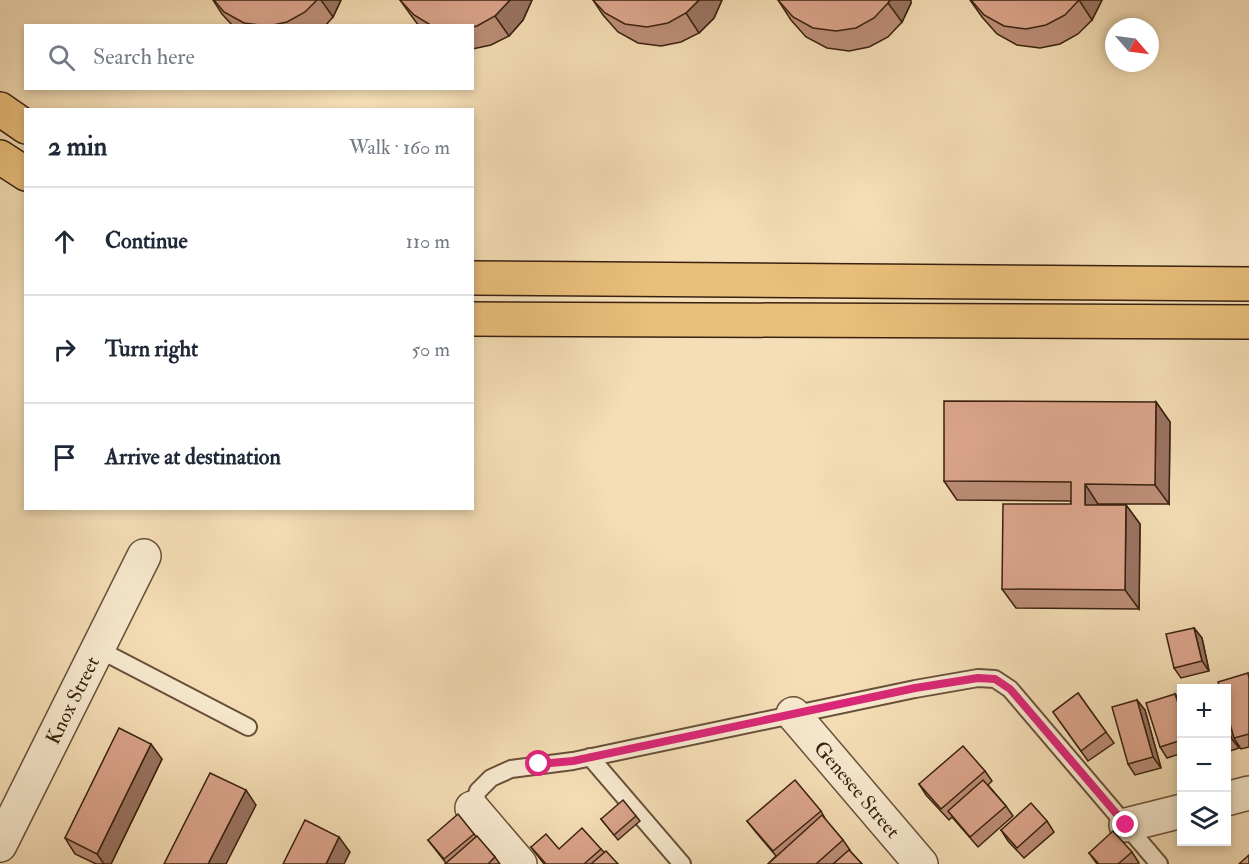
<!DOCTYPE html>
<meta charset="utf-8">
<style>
:root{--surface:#fff;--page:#f6f6f7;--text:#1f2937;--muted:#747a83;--line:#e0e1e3}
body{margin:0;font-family:"IM FELL Double Pica",serif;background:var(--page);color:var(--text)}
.controls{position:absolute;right:18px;bottom:18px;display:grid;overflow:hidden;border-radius:0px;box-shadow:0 3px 9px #0003}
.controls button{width:54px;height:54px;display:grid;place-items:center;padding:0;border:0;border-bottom:2px solid var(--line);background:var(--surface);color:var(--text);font:30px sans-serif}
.compass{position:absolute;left:1105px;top:18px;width:54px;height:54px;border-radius:50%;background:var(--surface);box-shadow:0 3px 9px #0003;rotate:118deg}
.stop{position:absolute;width:18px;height:18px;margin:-14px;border:4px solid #db2777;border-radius:50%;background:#fff}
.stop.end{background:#db2777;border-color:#fff;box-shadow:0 2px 6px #0008}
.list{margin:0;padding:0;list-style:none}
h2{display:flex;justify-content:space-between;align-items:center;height:78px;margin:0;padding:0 24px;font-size:26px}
h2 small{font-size:20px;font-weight:400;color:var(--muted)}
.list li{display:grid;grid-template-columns:39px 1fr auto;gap:18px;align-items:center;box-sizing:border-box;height:108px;padding:0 24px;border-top:2px solid var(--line)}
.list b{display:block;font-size:22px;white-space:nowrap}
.list em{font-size:20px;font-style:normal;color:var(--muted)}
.icon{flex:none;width:33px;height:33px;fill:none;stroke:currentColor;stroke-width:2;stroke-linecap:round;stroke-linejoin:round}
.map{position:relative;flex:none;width:1249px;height:864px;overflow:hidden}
.search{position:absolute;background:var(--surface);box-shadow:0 3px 9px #0003;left:24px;top:24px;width:450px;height:66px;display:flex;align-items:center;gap:15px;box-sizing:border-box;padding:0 21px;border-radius:0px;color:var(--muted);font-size:22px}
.panel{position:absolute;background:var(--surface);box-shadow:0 3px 9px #0003;left:24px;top:108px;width:450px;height:402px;border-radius:0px}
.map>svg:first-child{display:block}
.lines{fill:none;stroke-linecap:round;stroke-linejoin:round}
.service-casing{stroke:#685039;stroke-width:20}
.minor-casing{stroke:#685039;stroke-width:36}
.motorway-casing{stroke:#39210f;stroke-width:36}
.service{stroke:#f8ead0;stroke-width:16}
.minor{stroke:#f8ead0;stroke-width:33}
.motorway{stroke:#eabf7b;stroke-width:33}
.wall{fill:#bd8e78;stroke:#39210f;stroke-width:1.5}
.shaded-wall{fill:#9a7462;stroke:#39210f;stroke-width:1.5}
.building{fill:#dca58c;stroke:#39210f;stroke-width:1.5}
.route{stroke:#db2777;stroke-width:8}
.labels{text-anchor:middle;stroke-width:4.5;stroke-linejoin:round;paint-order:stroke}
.street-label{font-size:20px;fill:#39210f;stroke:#f8ead0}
</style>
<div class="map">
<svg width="1249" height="864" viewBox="0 0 1249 864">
<rect width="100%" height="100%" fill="#f5deb6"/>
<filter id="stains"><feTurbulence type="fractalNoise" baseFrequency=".00333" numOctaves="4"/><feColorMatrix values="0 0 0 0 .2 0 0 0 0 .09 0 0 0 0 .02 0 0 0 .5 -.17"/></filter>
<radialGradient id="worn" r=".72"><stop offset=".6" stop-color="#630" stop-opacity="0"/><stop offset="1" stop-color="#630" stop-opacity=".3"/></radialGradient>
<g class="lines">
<g class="service-casing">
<g id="service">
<polyline points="98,649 248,727"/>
<polyline points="590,757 682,864"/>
<polyline points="472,808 478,791 491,778 511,769 573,761 915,689 978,678 995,679 1010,689 1159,864"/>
</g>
</g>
<g class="minor-casing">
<g id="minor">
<path id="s1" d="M793 714 921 864"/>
<polyline points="1226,799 1249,793"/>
<polyline points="472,808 520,864"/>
<polyline points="1126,825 1182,811"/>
<path id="s2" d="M0 845 144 556"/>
</g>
</g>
<g class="motorway-casing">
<g id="motorway">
<polyline points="0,109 26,127"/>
<polyline points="0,157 26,174"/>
<polyline points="472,278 1249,284"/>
<polyline points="472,319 1249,322"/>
</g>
</g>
<use href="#service" class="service"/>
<use href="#minor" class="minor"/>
<use href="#motorway" class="motorway"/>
</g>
<g class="wall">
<polygon points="213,0 341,0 333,17 325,26 233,26 222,14"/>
<polygon points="400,0 532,0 523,20 509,36 491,45 472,49 472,26 419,26 413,18"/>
<polygon points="593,0 722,0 714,18 699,33 681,42 661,46 638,43 618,32 603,15"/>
<polygon points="778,0 911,3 902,22 888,37 869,47 849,51 827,48 806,37 791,20"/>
<polygon points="970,0 1102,0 1092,20 1078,34 1060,44 1040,48 1017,45 997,34 982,17"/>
<polygon points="1156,402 1170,422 1169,504 1098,504 1098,505 1126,505 1140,524 1139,609 1016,608 1002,589 1071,504 1071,501 957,500 944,481"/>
<polygon points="1194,628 1202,638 1209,671 1181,678 1174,668"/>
<polygon points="1248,673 1249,675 1249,747 1241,749 1237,743 1239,748 1227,752 1227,688"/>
<polygon points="1078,693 1114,743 1088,761 1053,712"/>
<polygon points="1175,694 1182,703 1182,753 1167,758 1160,747"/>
<polygon points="1137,700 1145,710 1161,768 1135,775 1128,764"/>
<polygon points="162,759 111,864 96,864 75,854 65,838"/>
<polygon points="985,771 992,781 988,785 1006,806 1013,816 978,847 952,817 949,820 926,795 919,784"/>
<polygon points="821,811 827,822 843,840 850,850 850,851 862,864 768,864 776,856 755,831 747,821"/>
<polygon points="636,816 640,821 618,840 601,819"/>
<polygon points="1047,821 1054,832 1024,858 1008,841 1001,830"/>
<polygon points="474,834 495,857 500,864 445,864 446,863 428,840"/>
<polygon points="531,847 559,849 601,849 604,852 618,864 544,864"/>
<polygon points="1132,852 1139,863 1138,864 1097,864 1089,853"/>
</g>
<g class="shaded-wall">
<polygon points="321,0 341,0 333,17"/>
<polygon points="510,0 532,0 523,20 509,36 495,16"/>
<polygon points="699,0 722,0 714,18 699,33 686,13"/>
<polygon points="890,0 911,0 911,3 902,22 888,3"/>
<polygon points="1079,0 1102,0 1092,20"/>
<polygon points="1156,402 1170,422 1169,504 1155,485"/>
<polygon points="1085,484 1098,504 1098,524 1085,505"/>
<polygon points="1126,505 1140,524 1139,609 1125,590"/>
<polygon points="1194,628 1202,638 1209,671 1202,661"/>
<polygon points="1175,694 1182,703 1182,715"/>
<polygon points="1137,700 1145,710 1161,768 1153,757"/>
<polygon points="1227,704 1234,738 1237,743 1239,748 1231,738 1227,720"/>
<polygon points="151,744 162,759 111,864 104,864 97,854"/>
<polygon points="246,790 256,805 226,864 208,864"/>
<polygon points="339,837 350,852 344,864 326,864"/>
</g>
<g class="building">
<polygon points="214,0 317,0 305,12 287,22 268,26 244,23 224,12"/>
<polygon points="400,0 510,0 495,16 477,26 472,27 472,26 432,26 414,15"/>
<polygon points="593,0 699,0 686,13 668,23 647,27 625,24 605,13"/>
<polygon points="778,0 890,0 888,3 874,18 856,28 836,31 813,28 793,17"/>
<polygon points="971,0 1079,0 1065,15 1046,25 1026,29 1004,26 984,15"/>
<polygon points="944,401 1156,402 1155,485 1085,484 1085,505 1126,505 1125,590 1002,589 1003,504 1071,504 1071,482 944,481"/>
<polygon points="1194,628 1202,661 1174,668 1166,634"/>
<polygon points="1248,673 1249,678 1249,734 1234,738 1227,713 1227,688 1220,688 1218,682"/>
<polygon points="1078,693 1106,732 1081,751 1053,712"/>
<polygon points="1175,694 1182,715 1182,740 1160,747 1146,703"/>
<polygon points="1137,700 1153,757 1128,764 1112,707"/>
<polygon points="1227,720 1231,738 1227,739"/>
<polygon points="119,728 151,744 97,854 65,838"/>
<polygon points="963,746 985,771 941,809 919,784"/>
<polygon points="210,773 246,790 208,864 164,864"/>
<polygon points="795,780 821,811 773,851 747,821"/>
<polygon points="983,780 1006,806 970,837 948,811"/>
<polygon points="623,800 636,816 614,835 601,819"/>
<polygon points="1031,803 1047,821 1017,848 1001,830"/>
<polygon points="458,814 474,834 444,859 428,840"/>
<polygon points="822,815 843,840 816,864 768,864"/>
<polygon points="305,820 339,837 326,864 283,864"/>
<polygon points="582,828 601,849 584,864 546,864 531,847 546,834 559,849"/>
<polygon points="1113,831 1132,852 1118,864 1099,864 1089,853"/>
<polygon points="477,836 495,857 488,864 445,864"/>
<polygon points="849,850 862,864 833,864"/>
<polygon points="606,851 618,864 591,864"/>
<polygon points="1249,855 1249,864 1239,864"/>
</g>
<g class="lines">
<polyline class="route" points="539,764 573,761 915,688 978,678 995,679 1010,689 1023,704 1126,825"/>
</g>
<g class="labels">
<g class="street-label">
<text dy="7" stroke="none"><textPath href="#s2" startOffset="162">Knox Street</textPath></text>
<text dy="7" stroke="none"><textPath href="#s1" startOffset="99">Genesee Street</textPath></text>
</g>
</g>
<rect width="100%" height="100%" filter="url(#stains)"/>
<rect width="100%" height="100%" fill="url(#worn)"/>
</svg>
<div class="controls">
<button>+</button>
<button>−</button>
<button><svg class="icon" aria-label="layers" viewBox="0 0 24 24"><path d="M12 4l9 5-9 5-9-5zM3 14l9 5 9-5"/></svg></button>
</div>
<svg class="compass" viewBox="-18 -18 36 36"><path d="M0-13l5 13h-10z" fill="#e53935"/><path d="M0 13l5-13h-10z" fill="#747a83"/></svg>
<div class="stop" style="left:539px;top:764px"></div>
<div class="stop end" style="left:1126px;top:825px"></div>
<div class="search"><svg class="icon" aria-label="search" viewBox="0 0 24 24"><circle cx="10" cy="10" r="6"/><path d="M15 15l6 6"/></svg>Search here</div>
<section class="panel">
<h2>2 min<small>Walk · 160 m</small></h2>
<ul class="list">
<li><svg class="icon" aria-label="ahead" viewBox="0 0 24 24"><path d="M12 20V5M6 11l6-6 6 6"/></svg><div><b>Continue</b></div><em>110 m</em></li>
<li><svg class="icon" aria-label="right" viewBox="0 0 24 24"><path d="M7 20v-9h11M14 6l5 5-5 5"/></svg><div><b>Turn right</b></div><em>50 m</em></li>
<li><svg class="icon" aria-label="arrive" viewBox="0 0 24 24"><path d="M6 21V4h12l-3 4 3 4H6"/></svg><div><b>Arrive at destination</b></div></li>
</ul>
</section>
</div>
